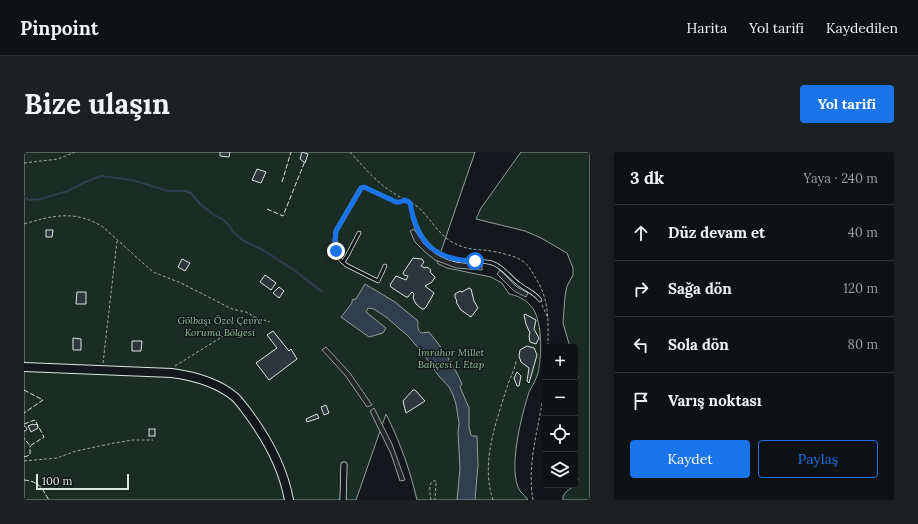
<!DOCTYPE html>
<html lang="tr">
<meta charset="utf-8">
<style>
:root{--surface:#0f1215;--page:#1d2022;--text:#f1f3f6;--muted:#9b9ea0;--line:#2f3234;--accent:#1a73e8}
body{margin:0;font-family:Lora,serif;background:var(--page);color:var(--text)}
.controls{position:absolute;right:12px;bottom:12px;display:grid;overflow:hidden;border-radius:4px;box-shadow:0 2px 10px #0003}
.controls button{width:36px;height:36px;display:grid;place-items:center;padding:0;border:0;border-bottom:1px solid var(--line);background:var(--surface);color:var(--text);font:20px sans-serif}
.scale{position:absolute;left:12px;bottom:10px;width:93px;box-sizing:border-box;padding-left:4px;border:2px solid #d8e6dc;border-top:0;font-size:11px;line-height:14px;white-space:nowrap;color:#d8e6dc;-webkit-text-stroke:3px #14181c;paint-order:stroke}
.stop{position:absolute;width:12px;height:12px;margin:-9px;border:3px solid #1a73e8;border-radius:50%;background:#fff}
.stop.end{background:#1a73e8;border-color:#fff;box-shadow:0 1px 4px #0008}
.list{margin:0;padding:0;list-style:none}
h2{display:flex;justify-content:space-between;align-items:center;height:52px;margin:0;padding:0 16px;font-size:17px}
h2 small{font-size:13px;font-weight:400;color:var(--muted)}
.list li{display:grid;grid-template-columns:26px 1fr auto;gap:12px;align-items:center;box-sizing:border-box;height:56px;padding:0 16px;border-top:1px solid var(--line)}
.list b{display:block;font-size:15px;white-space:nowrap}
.list em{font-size:13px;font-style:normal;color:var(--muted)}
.actions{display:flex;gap:8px;padding:12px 16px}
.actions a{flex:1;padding:9px 0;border:1px solid var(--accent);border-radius:4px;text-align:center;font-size:14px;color:var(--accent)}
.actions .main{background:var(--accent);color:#fff}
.icon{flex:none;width:22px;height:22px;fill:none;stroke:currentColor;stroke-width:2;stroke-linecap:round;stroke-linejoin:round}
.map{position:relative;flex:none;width:566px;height:348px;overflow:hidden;border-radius:4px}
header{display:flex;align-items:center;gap:24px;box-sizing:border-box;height:56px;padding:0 20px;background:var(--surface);border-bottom:1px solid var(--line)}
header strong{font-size:19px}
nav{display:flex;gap:22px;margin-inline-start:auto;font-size:14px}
.intro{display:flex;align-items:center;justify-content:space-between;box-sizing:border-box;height:96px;padding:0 24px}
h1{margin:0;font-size:28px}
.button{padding:10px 18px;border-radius:4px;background:var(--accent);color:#fff;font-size:14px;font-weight:700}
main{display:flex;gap:24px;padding:0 24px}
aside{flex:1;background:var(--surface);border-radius:4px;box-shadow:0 2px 10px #0003}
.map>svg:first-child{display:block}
.green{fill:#1a2d24;stroke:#939e99}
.parking{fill:#24282b;stroke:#939e99}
.water{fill:#2f3f4d;stroke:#939e99}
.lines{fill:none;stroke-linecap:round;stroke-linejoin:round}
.stream{stroke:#2f3f4d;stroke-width:2}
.building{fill:#2c363c;stroke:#d8e6dc}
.lane-casing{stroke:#d8e6dc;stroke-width:4.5}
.street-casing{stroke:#d8e6dc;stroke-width:7}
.secondary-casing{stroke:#d8e6dc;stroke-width:10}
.path{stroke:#9da8a2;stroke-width:1;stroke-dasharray:3 2;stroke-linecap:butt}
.lane{stroke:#14181c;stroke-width:3}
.street{stroke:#14181c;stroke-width:5.5}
.secondary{stroke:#14181c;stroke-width:8}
.fence{stroke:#d8e6dc;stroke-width:1;stroke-dasharray:5 2;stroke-linecap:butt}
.route{stroke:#1a73e8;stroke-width:5}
.labels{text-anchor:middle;stroke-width:3;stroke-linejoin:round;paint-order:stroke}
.park-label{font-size:10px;font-style:italic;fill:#8ac095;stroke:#14181c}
</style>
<header>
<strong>Pinpoint</strong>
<nav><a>Harita</a><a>Yol tarifi</a><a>Kaydedilen</a></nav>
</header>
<div class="intro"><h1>Bize ulaşın</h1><a class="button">Yol tarifi</a></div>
<main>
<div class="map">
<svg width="566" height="348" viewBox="0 0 566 348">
<rect width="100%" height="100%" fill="#14181c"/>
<g class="green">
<path d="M0 0H451L413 111 423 116 467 125 478 131 485 142C492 143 501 147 506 153 519 165 518 204 514 221 512 228 508 234 505 240 498 262 483 318 496 339 499 342 502 345 504 348H393C386 318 376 290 362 262L332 348H0Z"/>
<polygon points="497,0 566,0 566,348 539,348 539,344 542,340 551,333 554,328 551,313 551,237 554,225 551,210 551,195 546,195 539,171 541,144 543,134 549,123 549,116 543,101 517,86 501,79 452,67 457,56"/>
</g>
<g class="parking">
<polygon points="390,77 400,92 414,103 432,110 458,112 458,118 432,116 411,108 401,100 391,90 386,79"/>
<polygon points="476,118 493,135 504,141 502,145 490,139 473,122"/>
<polygon points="302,195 326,221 348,253 343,255 321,223 298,198"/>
<polygon points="350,256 368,292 381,328 376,329 367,302 346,259"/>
</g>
<path class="water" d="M341 132 371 150 394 169C394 173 393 178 397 181L405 180C418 196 430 213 438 232L436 235 445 256V275L447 283 449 284H453L454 313 451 348H433L436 317 434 280 435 271 432 252 429 243 425 235 414 223 398 200 384 184 362 165 350 157 344 156 342 160 362 176 359 181 345 185 317 165 328 151V148L332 147Z"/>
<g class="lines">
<polyline class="stream" points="0,45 5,48 16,47 44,39 59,31 77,24 108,28 144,39 161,39 167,41 176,52 190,63 198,67 205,73 209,80 220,89 239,98 270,118 297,139"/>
</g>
<g class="building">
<polygon points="196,0 206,0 205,5 196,4"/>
<polygon points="278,0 284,2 281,11 276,7"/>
<polygon points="233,17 242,20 237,31 228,28"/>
<polygon points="22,78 29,78 28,85 22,85"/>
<polygon points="389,106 398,107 400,110 397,114 401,116 403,115 407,118 406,120 411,125 408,130 401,134 410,141 402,155 400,157 398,157 392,152 389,146 390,142 388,140 384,145 382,145 367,135 366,133 372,124 382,128 384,124 380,123 379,121"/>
<polygon points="158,107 166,111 161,119 154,115"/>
<polygon points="241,123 252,131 247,138 236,130"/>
<polygon points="255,135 260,139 255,146 249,141"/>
<polygon points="445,136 447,137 450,149 454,156 447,165 437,158 432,150 433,149 431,145 431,142 436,139 438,140"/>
<polygon points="53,140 62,140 62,152 52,152"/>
<polygon points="501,162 512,168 510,177 515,186 512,192 506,190 505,184 506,181 502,172 500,163"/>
<polygon points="249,179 265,199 267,197 273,207 245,228 232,211 253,196 243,183"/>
<polygon points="49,186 57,187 57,198 49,198"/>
<polygon points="108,189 118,189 117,199 108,199"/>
<polygon points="503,194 510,196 513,203 505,231 503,229 505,216 497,210 495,204 496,198"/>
<polygon points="493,220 497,224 495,234 493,234 490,226"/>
<polygon points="389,238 391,238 401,249 382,261 379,249"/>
<polygon points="302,253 305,261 300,263 297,255"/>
<polygon points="293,262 295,266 283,270 282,267"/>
<polygon points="9,272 10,273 13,272 14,276 7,280 4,274"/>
<rect x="125" y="277" width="6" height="7"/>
</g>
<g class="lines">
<g class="lane-casing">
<g id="lane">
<polyline points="337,36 312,79 311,88 312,96 316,107 322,113 354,129 361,114"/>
<path d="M389 65C396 89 412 106 438 109 448 110 459 108 468 111 480 115 485 125 495 132 502 138 510 140 516 148"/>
<polyline points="319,110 323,104 335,81"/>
<polyline points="0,276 1,277"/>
</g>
</g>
<g class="street-casing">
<polyline id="street" points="319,348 320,313"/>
</g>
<g class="secondary-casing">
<path id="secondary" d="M0 215 148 221C170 224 193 230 211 245 215 249 218 253 221 257 241 283 259 315 265 348"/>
</g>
<g class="path">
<path d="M326 0C339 14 352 30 368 40 376 46 386 49 394 55 406 66 414 82 428 90 446 100 454 96 472 100 481 102 492 104 500 110 505 114 508 120 511 125 526 148 524 169 524 195"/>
<polyline points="0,11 34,7 51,0"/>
<polyline points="342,36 372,50 377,50 380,48"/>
<polyline points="386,51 388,60"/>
<path d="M0 72C29 63 52 58 79 75L129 120 157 131 208 157 222 160 231 165 246 170"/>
<polyline points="518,153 524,166"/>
<polyline points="79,211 93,89"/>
<polyline points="151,214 230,165"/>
<polyline points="0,309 33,306 52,299 90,291 109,288 129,288"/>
<path d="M407 348C406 342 404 333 409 329H412V331L411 348"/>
<path d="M469 348C456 310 473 268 484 232 487 224 491 217 492 209"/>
<path d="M509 348C502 309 517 270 521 231"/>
</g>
<use href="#lane" class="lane"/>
<use href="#street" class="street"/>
<use href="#secondary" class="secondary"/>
<g class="fence">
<polyline points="258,30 267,0"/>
<polyline points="243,57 259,64 281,9"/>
<polyline points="0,238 19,248 0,261"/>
<polyline points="0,272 11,268 20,285 6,294 0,286"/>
<polyline points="0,305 6,303 6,294"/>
<path d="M0 328C16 330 17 335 25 348"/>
</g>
</g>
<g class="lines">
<path class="route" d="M312 99 311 88 312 79 337 36 340 35 372 50H376L381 48 386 51C393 90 409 108 451 109"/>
</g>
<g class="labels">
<g class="park-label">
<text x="196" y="172">Gölbaşı Özel Çevre<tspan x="196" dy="12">Koruma Bölgesi</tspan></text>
<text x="427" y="204">İmrahor Millet<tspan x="427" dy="12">Bahçesi 1. Etap</tspan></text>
</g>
</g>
</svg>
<div class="controls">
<button>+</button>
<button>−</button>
<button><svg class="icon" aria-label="locate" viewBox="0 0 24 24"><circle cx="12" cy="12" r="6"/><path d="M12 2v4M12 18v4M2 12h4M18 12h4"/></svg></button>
<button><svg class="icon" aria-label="layers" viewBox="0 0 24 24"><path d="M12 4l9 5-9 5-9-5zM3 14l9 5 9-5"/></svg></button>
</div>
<div class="scale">100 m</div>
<div class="stop" style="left:451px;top:109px"></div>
<div class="stop end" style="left:312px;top:99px"></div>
</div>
<aside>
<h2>3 dk<small>Yaya · 240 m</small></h2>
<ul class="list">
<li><svg class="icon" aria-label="ahead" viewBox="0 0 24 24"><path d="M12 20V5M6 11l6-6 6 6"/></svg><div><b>Düz devam et</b></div><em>40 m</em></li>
<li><svg class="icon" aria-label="right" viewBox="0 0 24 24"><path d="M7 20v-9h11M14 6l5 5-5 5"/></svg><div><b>Sağa dön</b></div><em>120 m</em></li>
<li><svg class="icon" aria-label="left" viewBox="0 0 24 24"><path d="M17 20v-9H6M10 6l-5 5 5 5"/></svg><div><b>Sola dön</b></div><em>80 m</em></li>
<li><svg class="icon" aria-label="arrive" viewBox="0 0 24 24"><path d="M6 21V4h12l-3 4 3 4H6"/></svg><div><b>Varış noktası</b></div></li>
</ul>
<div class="actions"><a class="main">Kaydet</a><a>Paylaş</a></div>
</aside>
</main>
